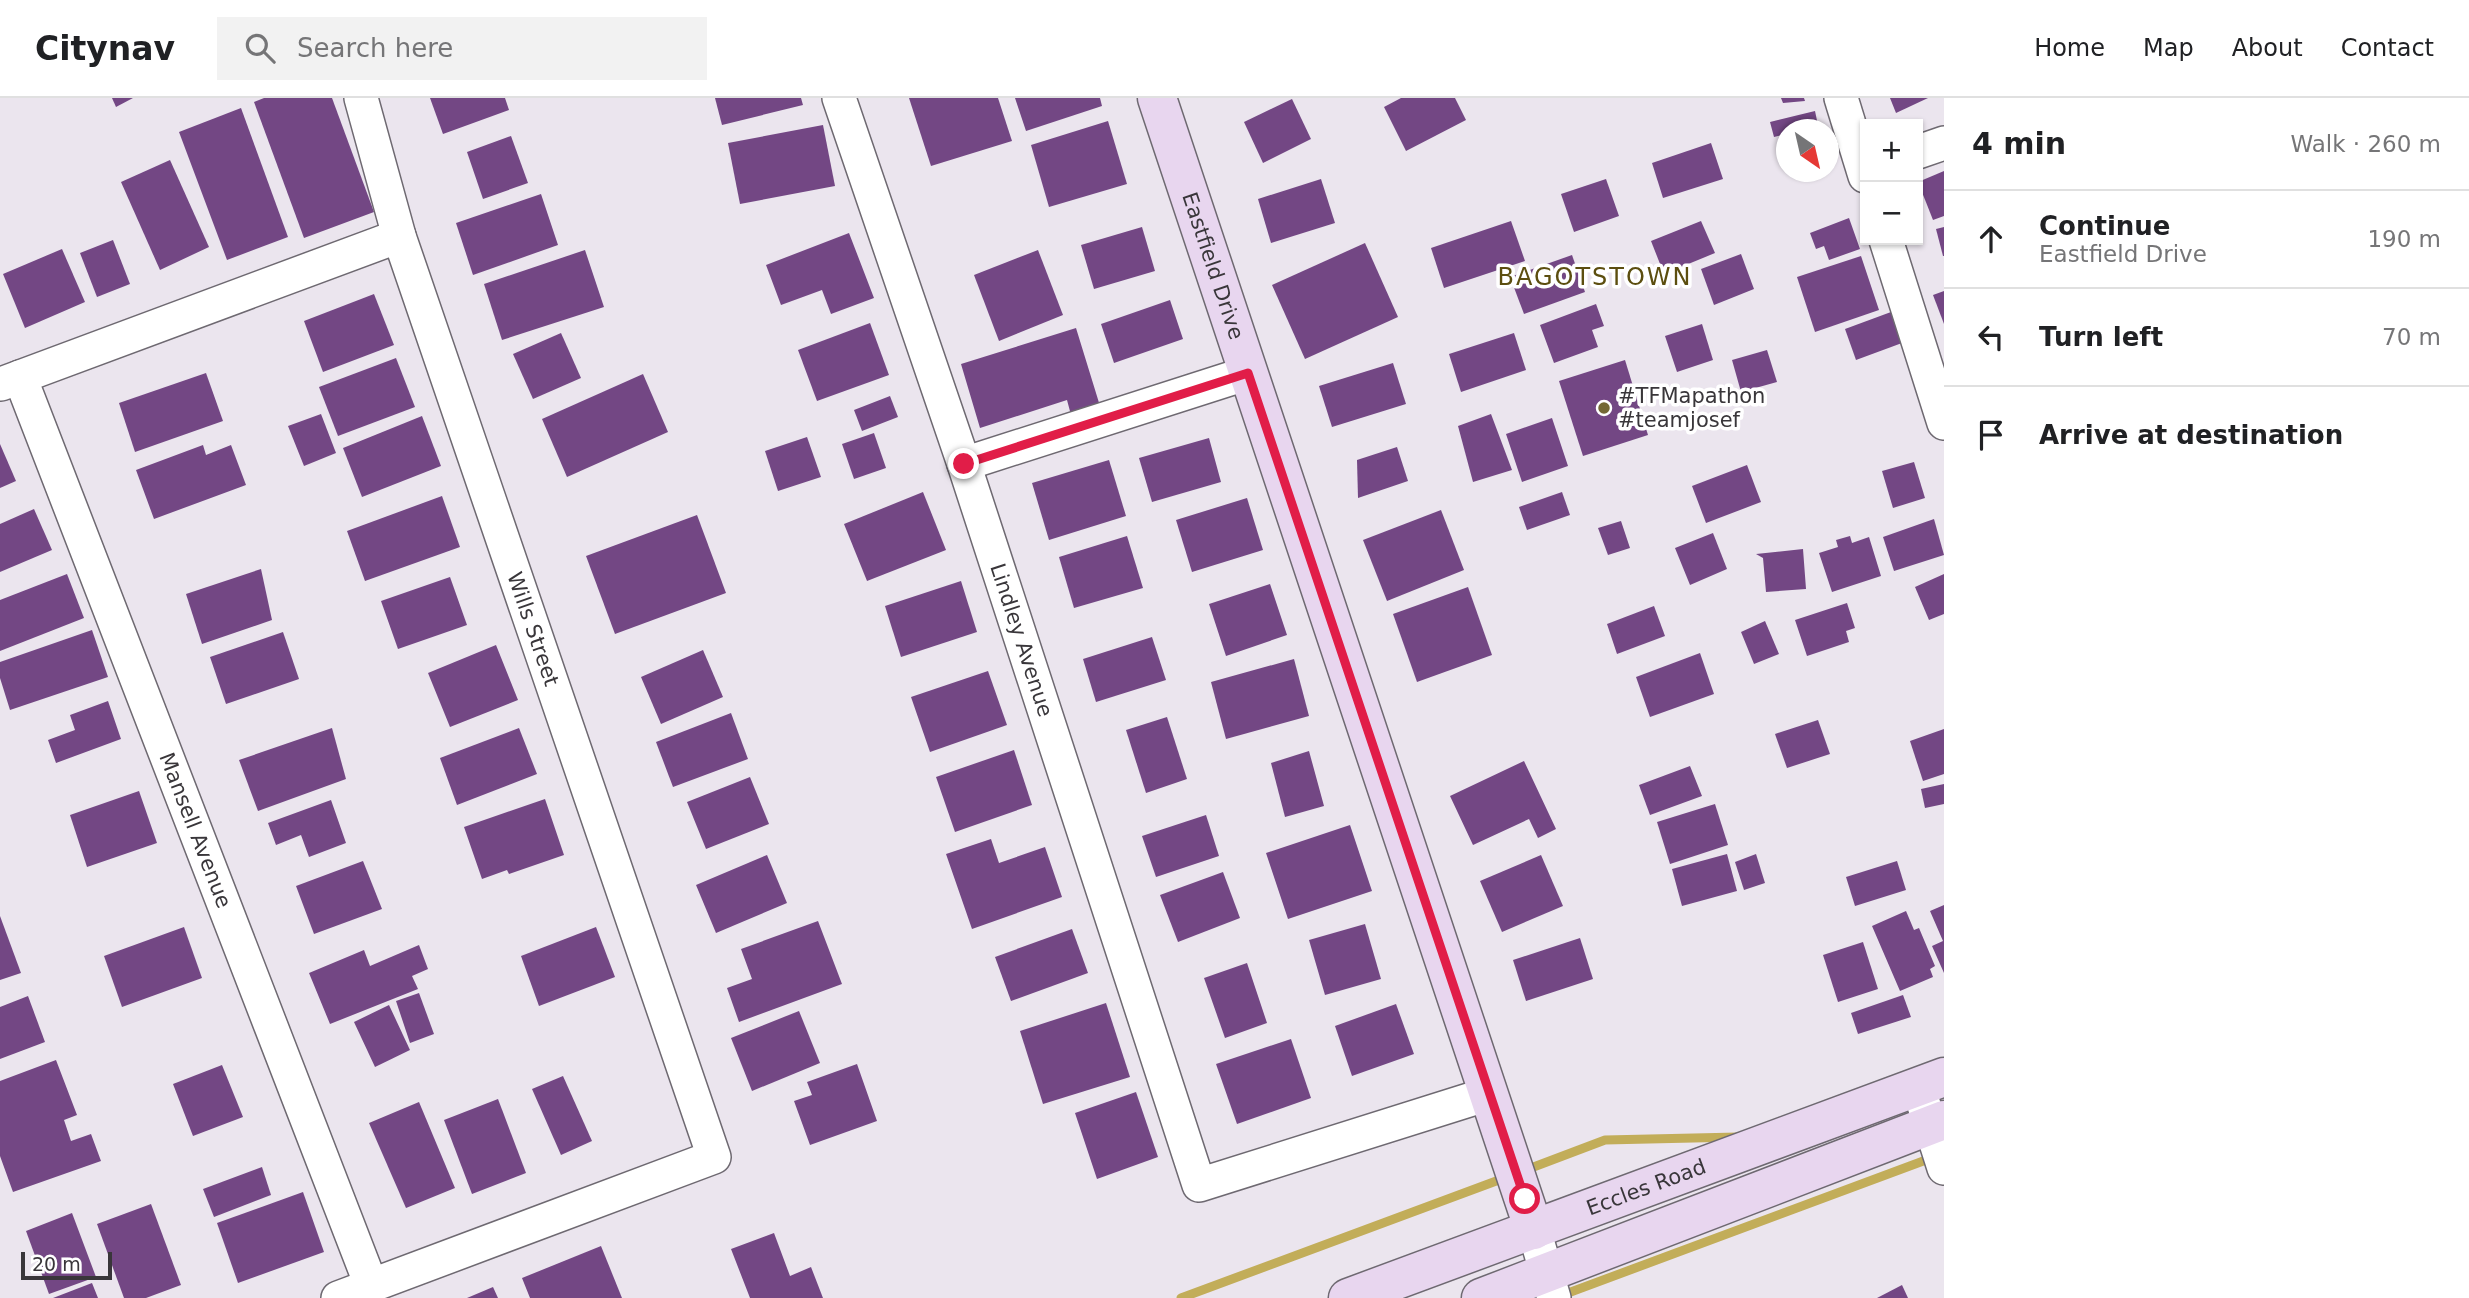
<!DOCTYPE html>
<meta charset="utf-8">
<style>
:root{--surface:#fff;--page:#f2f2f2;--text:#202124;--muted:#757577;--line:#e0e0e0}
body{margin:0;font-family:"DejaVu Sans",sans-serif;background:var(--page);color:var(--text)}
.controls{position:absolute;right:21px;top:21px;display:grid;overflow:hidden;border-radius:0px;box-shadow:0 2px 5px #0004}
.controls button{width:63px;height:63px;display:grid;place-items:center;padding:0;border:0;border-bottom:2px solid var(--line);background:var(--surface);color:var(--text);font:35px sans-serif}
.compass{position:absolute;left:1776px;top:21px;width:63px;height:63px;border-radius:50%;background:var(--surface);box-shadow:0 2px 5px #0004;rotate:146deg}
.scale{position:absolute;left:21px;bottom:18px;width:91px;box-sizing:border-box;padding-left:7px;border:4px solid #39363a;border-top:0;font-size:19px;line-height:24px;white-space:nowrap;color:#39363a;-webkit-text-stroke:5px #fff;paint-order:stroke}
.stop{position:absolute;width:21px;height:21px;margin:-16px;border:5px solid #e11d48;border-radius:50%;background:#fff}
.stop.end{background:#e11d48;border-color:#fff;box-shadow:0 2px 7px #0008}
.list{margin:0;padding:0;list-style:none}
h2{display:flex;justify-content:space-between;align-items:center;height:91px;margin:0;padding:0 28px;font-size:30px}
h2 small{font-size:23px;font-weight:400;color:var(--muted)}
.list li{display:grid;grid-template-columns:46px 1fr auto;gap:21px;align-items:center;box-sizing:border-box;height:98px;padding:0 28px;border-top:2px solid var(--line)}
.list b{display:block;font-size:26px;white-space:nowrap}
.list p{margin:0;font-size:23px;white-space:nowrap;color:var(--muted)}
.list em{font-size:23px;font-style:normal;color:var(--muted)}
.icon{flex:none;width:38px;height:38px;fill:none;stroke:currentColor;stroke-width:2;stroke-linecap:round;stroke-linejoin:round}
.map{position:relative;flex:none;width:1944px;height:1200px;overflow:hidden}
header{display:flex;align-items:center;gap:42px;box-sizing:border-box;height:98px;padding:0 35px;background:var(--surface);border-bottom:2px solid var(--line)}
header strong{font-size:33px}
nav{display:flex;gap:38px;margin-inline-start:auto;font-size:24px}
.search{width:490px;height:63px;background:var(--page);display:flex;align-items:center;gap:18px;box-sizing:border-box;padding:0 24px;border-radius:0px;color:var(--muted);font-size:26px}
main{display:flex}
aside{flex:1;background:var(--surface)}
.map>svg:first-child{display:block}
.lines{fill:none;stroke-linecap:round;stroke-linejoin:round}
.stream{stroke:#c2ad59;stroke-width:9}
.building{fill:#734784}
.street-casing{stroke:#6e6971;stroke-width:36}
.secondary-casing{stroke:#6e6971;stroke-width:41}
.street{stroke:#fff;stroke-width:33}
.secondary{stroke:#e8d6ef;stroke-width:38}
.route{stroke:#e11d48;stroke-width:9}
.poi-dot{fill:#746835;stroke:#fff;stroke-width:2.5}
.labels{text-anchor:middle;stroke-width:7;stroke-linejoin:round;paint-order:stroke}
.street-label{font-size:21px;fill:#39363a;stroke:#fff}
.poi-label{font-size:21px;fill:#39363a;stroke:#fff;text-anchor:start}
.quarter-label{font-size:24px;letter-spacing:2px;fill:#5c4e0f;stroke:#fff}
</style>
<header>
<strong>Citynav</strong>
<div class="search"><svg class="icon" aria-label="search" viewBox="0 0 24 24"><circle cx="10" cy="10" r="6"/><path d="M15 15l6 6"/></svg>Search here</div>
<nav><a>Home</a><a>Map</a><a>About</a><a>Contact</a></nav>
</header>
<main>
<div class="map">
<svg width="1944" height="1200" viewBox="0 0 1944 1200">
<rect width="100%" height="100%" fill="#ebe5ee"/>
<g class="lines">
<g class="stream">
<polyline points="1523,1073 1605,1042 1738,1039"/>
<polyline points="1560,1198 1934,1059"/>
<polyline points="1181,1200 1507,1079"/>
</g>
</g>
<g class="building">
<polygon points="112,0 133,0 116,9"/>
<polygon points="264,0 332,0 374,114 304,140 254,4"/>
<polygon points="430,0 505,0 509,12 443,36"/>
<polygon points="715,0 801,0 803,7 722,27"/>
<polygon points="909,0 998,0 1012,43 931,68"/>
<polygon points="1015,0 1100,0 1102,8 1026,33"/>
<polygon points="1401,0 1455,0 1466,22 1406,53 1384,9"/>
<polygon points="1781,0 1804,0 1805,3 1783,5"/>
<polygon points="1890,0 1928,0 1896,15"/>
<polygon points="1292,1 1311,41 1263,65 1244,24"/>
<polygon points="241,10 288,139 227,162 179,34"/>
<polygon points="1815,13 1819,32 1786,32 1786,36 1774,39 1770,24"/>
<polygon points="1108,23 1127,86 1049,109 1031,47"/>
<polygon points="823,27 835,88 740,106 728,45"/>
<polygon points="511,38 528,85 483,101 467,54"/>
<polygon points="1711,45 1723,81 1663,100 1652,65"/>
<polygon points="170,62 209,149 160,172 121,84"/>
<polygon points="1944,73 1944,118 1933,122 1918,84"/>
<polygon points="1321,81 1335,125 1271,145 1258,101"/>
<polygon points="1606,81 1619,118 1574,134 1561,96"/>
<polygon points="541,96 558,147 473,177 456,125"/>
<polygon points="1849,120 1860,151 1829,162 1824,148 1816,151 1810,135"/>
<polygon points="1511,123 1525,163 1444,190 1431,150"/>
<polygon points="1701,123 1715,155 1664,176 1651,143"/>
<polygon points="1142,129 1155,173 1094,191 1081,147"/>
<polygon points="1944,129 1944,158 1943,158 1936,131"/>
<polygon points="849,135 874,200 831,216 822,192 781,207 766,167"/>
<polygon points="113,142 130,186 97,199 80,155"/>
<polygon points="1365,145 1398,219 1305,261 1272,187"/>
<polygon points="62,151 85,204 25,230 3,176"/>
<polygon points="585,152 604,209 502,242 484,186"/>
<polygon points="1038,152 1063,217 999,243 974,177"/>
<polygon points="1741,156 1754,191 1714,207 1701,171"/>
<polygon points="1572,157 1585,194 1524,216 1510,179"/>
<polygon points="1861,158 1879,212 1815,234 1797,179"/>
<polygon points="1944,193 1944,226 1933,197"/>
<polygon points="374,196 394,247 323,274 304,223"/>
<polygon points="1170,202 1183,241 1114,265 1101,226"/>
<polygon points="1596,206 1604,228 1592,232 1598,249 1554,265 1540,227"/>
<polygon points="1891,214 1902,245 1856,262 1845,231"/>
<polygon points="870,225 889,277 817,303 798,252"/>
<polygon points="1702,226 1713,262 1677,274 1665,238"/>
<polygon points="1076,230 1100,308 1071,317 1067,302 980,330 961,266"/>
<polygon points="561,235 581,280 533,301 513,256"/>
<polygon points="1514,235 1526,272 1461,294 1449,256"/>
<polygon points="1767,252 1777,284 1741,294 1732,262"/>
<polygon points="396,260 415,309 338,338 319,289"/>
<polygon points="1625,262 1648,337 1583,358 1559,283"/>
<polygon points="1393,265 1406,306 1332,329 1319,288"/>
<polygon points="206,275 223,323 135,354 119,305"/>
<polygon points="643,276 668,334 567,379 542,321"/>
<polygon points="890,298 898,319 862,333 854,312"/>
<polygon points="321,316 336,355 304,368 288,328"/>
<polygon points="1491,316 1512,372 1473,384 1458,328"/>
<polygon points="422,318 441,368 362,399 343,350"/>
<polygon points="1552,320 1568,368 1522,384 1506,336"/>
<polygon points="874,335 886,370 854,381 842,346"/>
<polygon points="807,339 821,379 778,393 765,353"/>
<polygon points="1209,340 1221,384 1152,404 1139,360"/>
<polygon points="0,346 16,383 0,390"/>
<polygon points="203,347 206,357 231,347 246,387 154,421 136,372"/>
<polygon points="1397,349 1408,383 1358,400 1357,362"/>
<polygon points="1109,362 1126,418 1049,442 1032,385"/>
<polygon points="1914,364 1925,400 1893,410 1882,373"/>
<polygon points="1747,367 1761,404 1706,425 1692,388"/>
<polygon points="923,394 946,452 867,483 844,426"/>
<polygon points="1562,394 1570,417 1527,432 1519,409"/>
<polygon points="442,398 460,449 365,483 347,433"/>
<polygon points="1247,400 1263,452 1192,474 1176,422"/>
<polygon points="34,411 52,452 0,474 0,426"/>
<polygon points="1441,412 1464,472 1387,503 1363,442"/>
<polygon points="697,417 726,495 615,536 586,458"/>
<polygon points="1934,421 1944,457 1894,473 1883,439"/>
<polygon points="1621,423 1630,450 1608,457 1598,430"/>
<polygon points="1713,435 1727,471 1690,487 1675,450"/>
<polygon points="1127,438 1143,490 1074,510 1059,459"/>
<polygon points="1850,438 1852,445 1869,439 1881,478 1832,494 1819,455 1838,449 1836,442"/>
<polygon points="1803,451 1806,491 1766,494 1763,460 1756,456"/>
<polygon points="261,471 272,522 202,546 186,496"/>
<polygon points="67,476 84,520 0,553 0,502"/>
<polygon points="1944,476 1944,516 1929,522 1915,489"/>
<polygon points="450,479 467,527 398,551 381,503"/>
<polygon points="961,483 977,534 901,559 885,508"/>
<polygon points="1270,486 1287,537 1226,558 1209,506"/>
<polygon points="1468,489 1492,557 1417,584 1393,516"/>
<polygon points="1847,505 1855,530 1846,533 1849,544 1807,558 1795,522"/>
<polygon points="1654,508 1665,538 1617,556 1607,526"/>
<polygon points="1765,523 1779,556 1754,566 1741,534"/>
<polygon points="92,532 108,579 10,612 0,580 0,564"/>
<polygon points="283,534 299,581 226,606 210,559"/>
<polygon points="1152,539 1166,582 1096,604 1083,561"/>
<polygon points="496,547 518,602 450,629 428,575"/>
<polygon points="703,552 723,599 661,626 641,579"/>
<polygon points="1700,555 1714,596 1650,619 1636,579"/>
<polygon points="1294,561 1309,618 1226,641 1211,584"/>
<polygon points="988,573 1007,627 930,654 911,599"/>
<polygon points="108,603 121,641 56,665 48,642 75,632 70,617"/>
<polygon points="731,615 748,661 673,689 656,644"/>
<polygon points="1167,619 1187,681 1146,695 1126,632"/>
<polygon points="1818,622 1830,656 1787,670 1775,636"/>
<polygon points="332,630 346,681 258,713 239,662"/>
<polygon points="519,630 537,676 457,707 440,660"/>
<polygon points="1944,631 1944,676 1923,683 1910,643"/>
<polygon points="1014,652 1032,707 955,734 936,679"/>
<polygon points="1309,653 1324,708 1285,719 1271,665"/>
<polygon points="1524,663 1556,731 1538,740 1529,721 1473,747 1450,698"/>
<polygon points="1690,668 1702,698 1650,717 1639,687"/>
<polygon points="750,679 769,726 706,751 687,704"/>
<polygon points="1944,686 1944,706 1925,710 1921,691"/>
<polygon points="139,693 157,745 87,769 70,717"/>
<polygon points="545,701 564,757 509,776 507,772 482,781 464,729"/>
<polygon points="331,702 346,745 309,759 301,737 276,747 268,725"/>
<polygon points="1715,706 1728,747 1670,766 1657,724"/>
<polygon points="1206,717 1219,758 1156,779 1142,738"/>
<polygon points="1350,727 1372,793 1288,821 1266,755"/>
<polygon points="991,741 999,765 1045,749 1062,799 972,831 946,756"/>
<polygon points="1727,756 1737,793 1682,808 1672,771"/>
<polygon points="1756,756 1765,785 1744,792 1735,764"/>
<polygon points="767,757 787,805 716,835 696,787"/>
<polygon points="1541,757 1563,808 1502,834 1480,783"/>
<polygon points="363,763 382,811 314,836 296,788"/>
<polygon points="1897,763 1906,792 1855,808 1846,779"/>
<polygon points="1223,774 1240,820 1178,844 1160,797"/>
<polygon points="1944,807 1944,875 1932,848 1943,843 1930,813"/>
<polygon points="1906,813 1914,832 1919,830 1935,868 1930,871 1933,879 1900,893 1872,828"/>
<polygon points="0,818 21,875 0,882"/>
<polygon points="818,823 842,886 739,924 727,890 752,881 741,851"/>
<polygon points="1365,826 1381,881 1325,897 1309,842"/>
<polygon points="184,829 202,880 122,909 104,858"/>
<polygon points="596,829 615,879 539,908 521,858"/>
<polygon points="1072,831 1088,875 1011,903 995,859"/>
<polygon points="1580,840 1593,881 1526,903 1513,862"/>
<polygon points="1863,844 1878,891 1838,904 1823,857"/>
<polygon points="419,847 428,871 412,878 418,891 330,926 309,875 364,852 370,868"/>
<polygon points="1247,865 1267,925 1225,940 1204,880"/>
<polygon points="419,895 434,936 410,945 396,903"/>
<polygon points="1903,897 1911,919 1858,936 1851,915"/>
<polygon points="28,898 45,944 0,961 0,909"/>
<polygon points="1106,905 1130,979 1043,1006 1020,933"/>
<polygon points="1396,906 1414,956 1352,978 1335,928"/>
<polygon points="389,907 410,952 375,969 354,924"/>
<polygon points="799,913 820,965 752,993 731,940"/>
<polygon points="1291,941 1311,1000 1237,1026 1216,966"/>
<polygon points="56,962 77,1017 64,1022 71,1043 91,1036 101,1063 13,1094 0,1058 0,983"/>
<polygon points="857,966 877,1023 810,1047 794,1003 812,997 807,984"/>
<polygon points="222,967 243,1019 193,1038 173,986"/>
<polygon points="563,978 592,1043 561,1057 532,991"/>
<polygon points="1136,994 1158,1059 1097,1081 1075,1015"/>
<polygon points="498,1001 526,1075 472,1096 444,1022"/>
<polygon points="419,1004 455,1090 406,1110 369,1025"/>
<polygon points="262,1069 271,1097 214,1119 203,1091"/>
<polygon points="303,1094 324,1154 238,1185 217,1125"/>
<polygon points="151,1106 181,1187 146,1200 124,1200 97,1126"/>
<polygon points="72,1115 96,1179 49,1196 26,1133"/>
<polygon points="774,1135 790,1178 811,1169 823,1200 750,1200 731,1151"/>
<polygon points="601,1148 622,1200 530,1200 522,1180"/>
<polygon points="92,1185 98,1200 53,1200"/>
<polygon points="1902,1187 1908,1200 1877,1200"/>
<polygon points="493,1189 498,1200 467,1200"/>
</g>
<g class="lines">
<g class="street-casing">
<g id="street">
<path id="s1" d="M839 0 964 366 1199 1087 1488 996"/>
<polyline points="1841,0 1865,78"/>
<polyline points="1918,54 1944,45"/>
<polyline points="1886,142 1944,325"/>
<path id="s2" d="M20 279 371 1187"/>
<polyline points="1,286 399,138"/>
<polyline points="964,366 1248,275"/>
<polyline points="1922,1001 1944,1070"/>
<polyline points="1534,1132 1554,1200"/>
<polyline points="338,1200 714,1059 399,138 361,0"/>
</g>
</g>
<g class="secondary-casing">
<g id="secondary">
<path id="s3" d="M1157 0 1534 1132"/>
<path id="s4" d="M1348 1200 1944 979"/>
<polyline points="1481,1200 1944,1022"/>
</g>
</g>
<use href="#street" class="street"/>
<use href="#secondary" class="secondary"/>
</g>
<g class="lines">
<polyline class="route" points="964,366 1248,275 1525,1101"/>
</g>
<circle class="poi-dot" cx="1604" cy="310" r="7"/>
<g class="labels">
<g class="street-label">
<text dy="7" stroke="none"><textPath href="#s3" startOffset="177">Eastfield Drive</textPath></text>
<text transform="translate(533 531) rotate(71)" y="7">Wills Street</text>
<text dy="7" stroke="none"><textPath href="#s1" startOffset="572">Lindley Avenue</textPath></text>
<text dy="7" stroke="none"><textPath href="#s2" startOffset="486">Mansell Avenue</textPath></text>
<text dy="7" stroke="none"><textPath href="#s4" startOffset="318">Eccles Road</textPath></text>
</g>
<g class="poi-label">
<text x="1618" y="305">#TFMapathon<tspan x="1618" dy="24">#teamjosef</tspan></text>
</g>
<g class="quarter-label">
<text x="1595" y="187">BAGOTSTOWN</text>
</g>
</g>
</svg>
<div class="controls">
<button>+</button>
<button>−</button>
</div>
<svg class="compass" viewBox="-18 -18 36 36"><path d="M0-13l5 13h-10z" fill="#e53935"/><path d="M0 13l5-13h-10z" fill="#757577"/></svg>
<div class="scale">20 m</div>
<div class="stop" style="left:1525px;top:1101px"></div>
<div class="stop end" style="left:964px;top:366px"></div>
</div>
<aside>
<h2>4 min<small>Walk · 260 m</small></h2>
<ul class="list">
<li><svg class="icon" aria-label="ahead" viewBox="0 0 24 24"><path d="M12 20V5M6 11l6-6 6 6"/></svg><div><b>Continue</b><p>Eastfield Drive</p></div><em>190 m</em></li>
<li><svg class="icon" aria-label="left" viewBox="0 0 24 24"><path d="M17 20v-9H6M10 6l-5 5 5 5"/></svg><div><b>Turn left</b></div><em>70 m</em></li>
<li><svg class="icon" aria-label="arrive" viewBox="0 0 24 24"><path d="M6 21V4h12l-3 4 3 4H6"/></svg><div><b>Arrive at destination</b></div></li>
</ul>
</aside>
</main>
